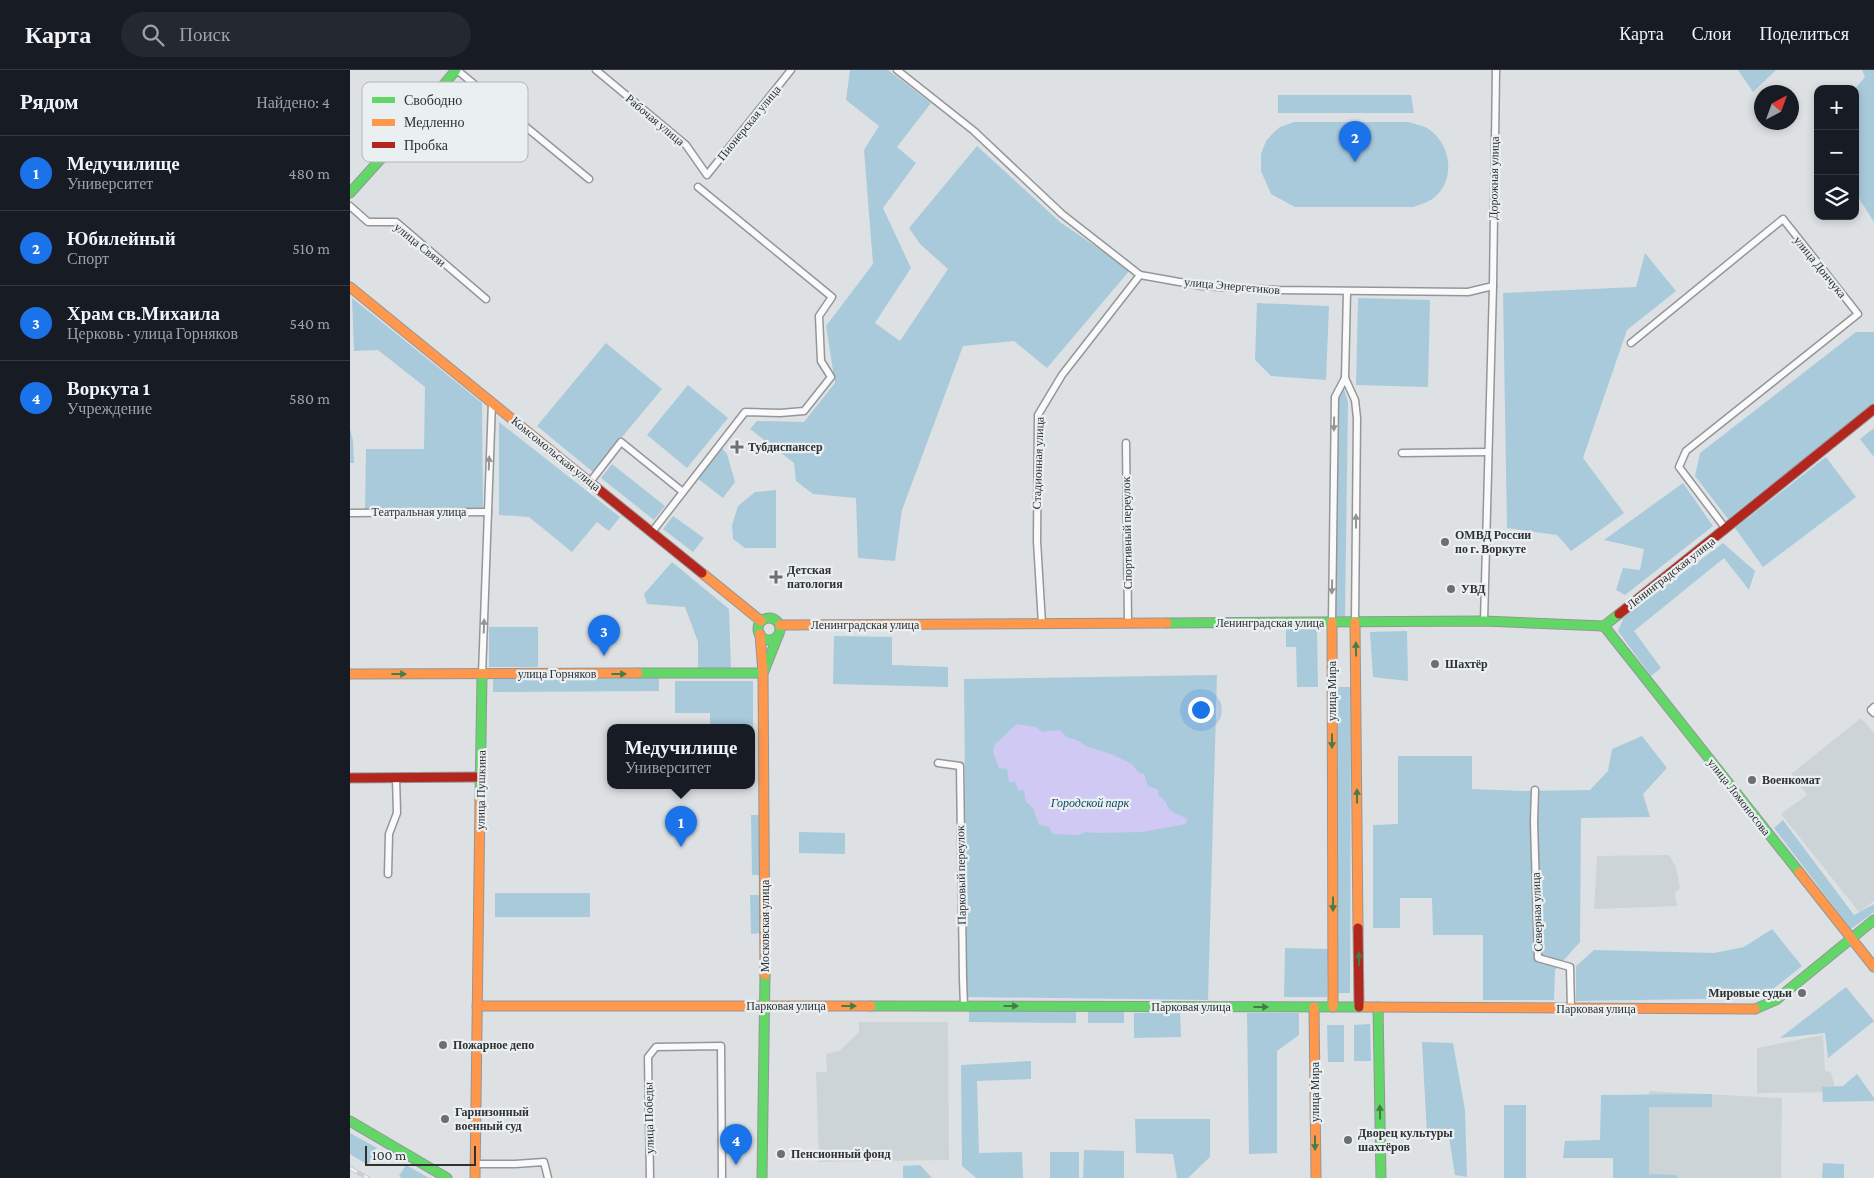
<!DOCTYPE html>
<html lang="ru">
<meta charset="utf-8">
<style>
:root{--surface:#171b24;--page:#242831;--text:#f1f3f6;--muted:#9ea1a6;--line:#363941;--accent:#1a73e8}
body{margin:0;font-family:"Crimson Pro",serif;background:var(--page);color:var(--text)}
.controls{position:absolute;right:15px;top:15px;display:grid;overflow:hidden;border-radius:10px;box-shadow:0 2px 8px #0003}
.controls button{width:45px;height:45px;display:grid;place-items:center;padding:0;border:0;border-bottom:1px solid var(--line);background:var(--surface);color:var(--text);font:25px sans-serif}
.compass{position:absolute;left:1404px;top:15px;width:45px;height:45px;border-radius:50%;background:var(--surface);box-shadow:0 2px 8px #0003;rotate:41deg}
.scale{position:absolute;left:15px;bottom:12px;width:111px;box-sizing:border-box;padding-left:5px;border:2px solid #2f3132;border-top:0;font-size:14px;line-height:18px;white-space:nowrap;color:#2f3132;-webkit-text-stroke:4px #eaeff2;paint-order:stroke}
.you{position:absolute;left:850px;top:639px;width:18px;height:18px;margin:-12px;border:4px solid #fff;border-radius:50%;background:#1a73e8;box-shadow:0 0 0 8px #1a73e833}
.badge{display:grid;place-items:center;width:32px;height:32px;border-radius:50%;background:var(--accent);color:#fff;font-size:16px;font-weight:700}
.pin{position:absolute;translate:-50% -41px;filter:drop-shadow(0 1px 2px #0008)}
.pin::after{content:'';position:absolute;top:26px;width:18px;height:15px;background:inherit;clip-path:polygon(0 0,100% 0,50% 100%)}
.popup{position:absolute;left:257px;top:654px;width:148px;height:65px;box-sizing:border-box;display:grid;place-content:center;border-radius:10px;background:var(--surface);filter:drop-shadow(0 1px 4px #0005);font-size:16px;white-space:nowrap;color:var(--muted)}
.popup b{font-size:19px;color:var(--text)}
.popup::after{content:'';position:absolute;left:50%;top:100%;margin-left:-10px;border:10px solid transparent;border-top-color:var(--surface)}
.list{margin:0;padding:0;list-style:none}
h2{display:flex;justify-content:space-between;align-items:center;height:65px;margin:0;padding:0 20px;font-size:21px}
h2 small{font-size:16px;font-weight:400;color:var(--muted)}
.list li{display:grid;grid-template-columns:32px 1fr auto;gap:15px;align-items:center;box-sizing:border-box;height:75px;padding:0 20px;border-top:1px solid var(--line)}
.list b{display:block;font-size:19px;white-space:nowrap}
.list p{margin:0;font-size:16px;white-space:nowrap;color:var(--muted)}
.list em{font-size:16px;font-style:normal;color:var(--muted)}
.icon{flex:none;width:28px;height:28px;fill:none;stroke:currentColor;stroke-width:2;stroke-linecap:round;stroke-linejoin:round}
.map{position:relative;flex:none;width:1524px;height:1108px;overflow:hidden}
header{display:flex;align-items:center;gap:30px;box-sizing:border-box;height:70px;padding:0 25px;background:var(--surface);border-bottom:1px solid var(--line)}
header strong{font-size:24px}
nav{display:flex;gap:28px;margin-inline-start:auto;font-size:18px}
.search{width:350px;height:45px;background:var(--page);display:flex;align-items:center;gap:12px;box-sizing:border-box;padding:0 18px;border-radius:28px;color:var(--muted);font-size:19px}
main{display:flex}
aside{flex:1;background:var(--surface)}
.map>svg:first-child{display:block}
.built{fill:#ccd4d8}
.green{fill:#a9cadb}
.water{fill:#d0c9f4}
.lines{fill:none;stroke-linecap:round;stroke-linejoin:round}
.street-casing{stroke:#949698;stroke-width:9}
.fast-casing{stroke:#949698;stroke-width:11}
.slow-casing{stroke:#949698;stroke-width:11}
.jam-casing{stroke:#949698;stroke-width:11}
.street{stroke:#fafafb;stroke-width:6}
.fast{stroke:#63d668;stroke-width:9}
.slow{stroke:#ff974d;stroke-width:9}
.jam{stroke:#b3261e;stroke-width:9}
.rail-casing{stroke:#cccdce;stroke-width:4.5}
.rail{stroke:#eaeff2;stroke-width:2.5;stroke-dasharray:8;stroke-linecap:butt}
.oneway{fill:#949696}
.oneway2{fill:#467b4a}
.poi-dot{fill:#6c6f70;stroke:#eaeff2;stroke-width:2}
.labels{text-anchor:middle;stroke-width:4.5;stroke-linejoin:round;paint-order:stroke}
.street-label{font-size:12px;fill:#2f3132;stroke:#eaeff2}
.poi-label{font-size:12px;font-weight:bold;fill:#2f3132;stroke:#eaeff2;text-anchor:start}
.park-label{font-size:12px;font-style:italic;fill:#0c465d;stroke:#eaeff2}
.key{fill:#eaeff2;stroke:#b2b6b8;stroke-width:1}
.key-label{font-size:14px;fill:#2f3132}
</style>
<header>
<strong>Карта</strong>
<div class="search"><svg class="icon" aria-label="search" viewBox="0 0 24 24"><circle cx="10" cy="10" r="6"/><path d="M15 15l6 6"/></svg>Поиск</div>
<nav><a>Карта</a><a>Слои</a><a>Поделиться</a></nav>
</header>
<main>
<aside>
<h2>Рядом<small>Найдено: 4</small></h2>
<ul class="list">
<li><span class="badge">1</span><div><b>Медучилище</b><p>Университет</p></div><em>480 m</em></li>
<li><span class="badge">2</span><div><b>Юбилейный</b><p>Спорт</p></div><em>510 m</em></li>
<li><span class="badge">3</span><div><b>Храм св.Михаила</b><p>Церковь · улица Горняков</p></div><em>540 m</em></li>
<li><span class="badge">4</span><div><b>Воркута 1</b><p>Учреждение</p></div><em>580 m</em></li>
</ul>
</aside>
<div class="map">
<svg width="1524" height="1108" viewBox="0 0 1524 1108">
<rect width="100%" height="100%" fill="#dee1e3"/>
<g class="built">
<polygon points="1511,648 1524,663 1524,831 1509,842 1431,744 1457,725 1441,704"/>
<polygon points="1319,785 1326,797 1330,818 1325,823 1327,836 1244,839 1247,786"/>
<polygon points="509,952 598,952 599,1090 469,1092 466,1002 477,1002 476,984 489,981 500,971 509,962"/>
<polygon points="1473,965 1475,1001 1481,1002 1486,1022 1407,1023 1407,978"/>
<polygon points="1299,1021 1432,1028 1431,1108 1299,1108"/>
</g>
<g class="green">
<polygon points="500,0 538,0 581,33 547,77 566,93 533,138 561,198 525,253 550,271 598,199 570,174 559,158 627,76 710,152 780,200 697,298 664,271 613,276 552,440 545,491 508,488 506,428 463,424 446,411 444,393 400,359 407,351 454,352 485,313 476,256 523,194 514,80 529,56 496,30"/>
<polygon points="1388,0 1426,0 1403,22"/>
<polygon points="1512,0 1524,0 1524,152 1505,122 1505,19 1515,7"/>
<polygon points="928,25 1061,25 1064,43 928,43"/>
<path d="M944 52H1058C1064 54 1071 55 1077 58 1100 72 1106 106 1087 125 1080 132 1072 134 1063 137H945L921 124 911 101V84L916 71 924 62 930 57Z"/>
<polygon points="1295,183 1326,221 1277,260 1233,388 1274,443 1221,481 1207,465 1157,458 1153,223 1286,217"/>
<polygon points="2,228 132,333 133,441 15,440 16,379 74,379 75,317 28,280 4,281"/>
<polygon points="1008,228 1080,230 1078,317 1006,315"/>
<polygon points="907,233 979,236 976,310 921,306 905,290"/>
<polygon points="1506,262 1524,262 1524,333 1378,449 1345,406 1350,383"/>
<polygon points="256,273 312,319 243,402 187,356"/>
<polygon points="992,312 998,332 995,547 984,546 986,327"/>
<polygon points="338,315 378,348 337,398 297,365"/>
<polygon points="149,352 270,447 259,461 247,452 222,482 179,447 149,445"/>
<polygon points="0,358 3,371 4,393 0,393"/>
<polygon points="1524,358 1524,387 1510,369"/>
<polygon points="371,377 377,384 385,412 373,428 347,408"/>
<polygon points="1476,387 1506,427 1413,497 1385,458"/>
<polygon points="262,394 315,436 304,450 251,408"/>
<polygon points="1333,413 1363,456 1275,525 1266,520 1273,498 1290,500 1294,479 1254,470"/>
<polygon points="426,420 426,478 395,478 383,469 382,455 388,436 405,422"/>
<polygon points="323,446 354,468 343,482 313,459"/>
<polygon points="1373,473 1405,501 1399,520 1374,488 1284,561 1311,598 1301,606 1268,561 1274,547"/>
<polygon points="322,492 379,539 381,598 348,599 348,572 335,537 297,534 294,524"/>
<rect x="139" y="557" width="49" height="40"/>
<polygon points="936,558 967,558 968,617 947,617 946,577 936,577"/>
<polygon points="1057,561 1058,611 1023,607 1020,562"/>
<polygon points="484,566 542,567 542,595 598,597 598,617 483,614"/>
<polygon points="867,605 858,930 617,927 614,609"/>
<polygon points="309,608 309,621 143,622 143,609"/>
<polygon points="325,611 403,611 403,691 401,691 401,658 360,658 360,643 325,643"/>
<polygon points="988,617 1001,617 1000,923 987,923"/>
<polygon points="1292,666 1317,698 1293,724 1300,747 1231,748 1230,872 1205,900 1204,930 1133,930 1133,865 1083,865 1082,828 1050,828 1050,858 1023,858 1023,755 1048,754 1048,686 1122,686 1122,719 1173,721 1240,720 1258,701 1262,679"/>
<polygon points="401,745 410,745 411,805 402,805"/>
<polygon points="1433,750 1504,845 1524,834 1524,842 1501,859 1424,758"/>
<polygon points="449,762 495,763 495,784 449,783"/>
<rect x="145" y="823" width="95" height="24"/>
<polygon points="400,825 409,825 410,863 401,864"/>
<polygon points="1422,859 1452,896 1412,928 1226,931 1226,896 1244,880 1364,883 1394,877"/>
<polygon points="935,878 978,879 977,927 934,927"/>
<polygon points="1496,917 1524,951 1478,988 1475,963 1430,968"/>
<polygon points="619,940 726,941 726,953 619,952"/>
<rect x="738" y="940" width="36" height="13"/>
<polygon points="830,942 831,967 784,968 784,943"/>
<polygon points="897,943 949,943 949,965 927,981 927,1083 899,1084"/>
<polygon points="1020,954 1021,991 1004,991 1004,955"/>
<polygon points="977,955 994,955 994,992 978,992"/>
<polygon points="1072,972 1103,973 1115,1040 1117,1107 1105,1105 1099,1067 1077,1065"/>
<polygon points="681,991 681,1009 627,1011 629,1083 672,1082 673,1108 626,1108 612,1096 611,995"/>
<polygon points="1507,1004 1524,1028 1524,1031 1473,1032 1472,1017 1493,1016"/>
<polygon points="1362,1024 1362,1037 1299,1037 1299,1104 1327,1105 1327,1108 1263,1108 1263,1088 1213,1088 1215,1071 1250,1070 1251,1025"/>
<rect x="1154" y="1035" width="22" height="73"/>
<polygon points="785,1049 860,1049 860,1087 838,1108 827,1108 823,1084 786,1083"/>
<polygon points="0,1063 27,1078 18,1095 0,1084"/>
<polygon points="734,1080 774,1081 774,1108 733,1108"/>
<rect x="700" y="1082" width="29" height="26"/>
<polygon points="1473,1093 1494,1094 1494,1108 1472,1108"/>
<polygon points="56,1095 79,1108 52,1108 49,1106"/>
<polygon points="570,1095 582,1108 553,1108 553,1096"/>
</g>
<path class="water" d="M667 654 686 657 692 662 709 660 718 668 725 669 738 677 761 684 782 694 788 702 794 704 798 716 809 720 808 725 816 732C819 744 828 743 837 749L836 754 792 762 748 763 736 762 729 765 703 764 699 757 689 755 683 738 676 732 674 720 669 721 665 712H659L657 699 649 698 643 682 645 674Z"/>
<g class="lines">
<g class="street-casing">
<g id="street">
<polyline points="107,0 239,109"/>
<polyline points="246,0 336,75 357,105 441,0"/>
<polyline points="547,0 624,61 712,144 790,205 852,216 928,220 1118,222 1143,216"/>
<polyline points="0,136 18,152 46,152 136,229"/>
<polyline points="997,222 995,308 1005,330 1007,348 1005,552"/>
<polyline points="1281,273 1433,149 1508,244 1336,381 1329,397 1376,459"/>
<polyline points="776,373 778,553"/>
<polyline points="1052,383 1138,382"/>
<polyline points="240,412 271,372 333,422"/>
<polyline points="0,443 138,442"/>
<polyline points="302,462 395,342 430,343 454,341 481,307 471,291 469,246 482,227 348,117"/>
<polyline points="1134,551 1143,216 1146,0"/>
<polyline points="982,552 985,327 995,308"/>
<polyline points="692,554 687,471 688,345 712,305 790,205"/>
<polyline points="132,605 142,332"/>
<polyline points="1524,637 1521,640 1524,643"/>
<polyline points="588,693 610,696 613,909 614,936"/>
<polyline points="1185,720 1184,752 1188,888 1220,897 1221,939"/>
<polyline points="38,804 39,764 47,743 46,708"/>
<polyline points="125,1094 165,1094 194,1092 198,1108"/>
<polyline points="300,1108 298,987 306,977 371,976 372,1108"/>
</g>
</g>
<g class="fast-casing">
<g id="fast">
<polyline points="0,123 45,73 106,0"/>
<circle cx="419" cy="559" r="11"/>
<polyline points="817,553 1134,551 1254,556 1269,544"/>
<polyline points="1254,556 1449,802"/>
<polyline points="414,601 428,566"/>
<polyline points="288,603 413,603"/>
<polyline points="130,730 132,605"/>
<polyline points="521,936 1016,937"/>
<polyline points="1028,937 1031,1108"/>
<polyline points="1405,939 1426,930 1524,850"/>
<polyline points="0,1051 97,1108"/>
<polyline points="412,1108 415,905"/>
</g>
</g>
<g class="slow-casing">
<g id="slow">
<polyline points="0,217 227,402"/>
<polyline points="352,503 411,551"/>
<polyline points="982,552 983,937"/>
<polyline points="1005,552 1008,858"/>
<polyline points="430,555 817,553"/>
<polyline points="410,564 413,603 415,905"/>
<polyline points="0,604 288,603"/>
<polyline points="1449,802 1524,897"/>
<polyline points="127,936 521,936"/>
<polyline points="964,937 966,1108"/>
<polyline points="1016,937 1405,939"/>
<polyline points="125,1108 130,730"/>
</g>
</g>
<g class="jam-casing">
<g id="jam">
<polyline points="227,402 352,503"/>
<polyline points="1269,544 1524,339"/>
<polyline points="0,708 131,707"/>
<polyline points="1008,858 1009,937"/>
</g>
</g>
<use href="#street" class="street"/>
<use href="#fast" class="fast"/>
<use href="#slow" class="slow"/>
<use href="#jam" class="jam"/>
<g class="rail-casing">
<polyline id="rail" points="0,1098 18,1108"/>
</g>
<use href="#rail" class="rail"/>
</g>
<defs><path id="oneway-solid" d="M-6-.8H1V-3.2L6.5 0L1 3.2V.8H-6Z" transform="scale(1.25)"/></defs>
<g class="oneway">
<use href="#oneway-solid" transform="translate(984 354) rotate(91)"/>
<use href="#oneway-solid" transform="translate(139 393) rotate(-88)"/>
<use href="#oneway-solid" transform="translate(1006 451) rotate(-90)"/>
<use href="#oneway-solid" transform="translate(982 517) rotate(91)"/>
<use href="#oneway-solid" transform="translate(134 556) rotate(-88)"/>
</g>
<g class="oneway2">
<use href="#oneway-solid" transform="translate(1006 579) rotate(-91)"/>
<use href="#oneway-solid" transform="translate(49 604)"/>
<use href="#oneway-solid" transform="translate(269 604)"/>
<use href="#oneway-solid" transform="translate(982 671) rotate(90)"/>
<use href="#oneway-solid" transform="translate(1007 726) rotate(-90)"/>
<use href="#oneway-solid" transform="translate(983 834) rotate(90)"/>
<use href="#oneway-solid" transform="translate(1009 889) rotate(-91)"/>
<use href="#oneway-solid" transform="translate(499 936)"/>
<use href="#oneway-solid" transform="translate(661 936)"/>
<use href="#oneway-solid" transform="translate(911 937)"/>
<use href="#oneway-solid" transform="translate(1030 1042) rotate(-91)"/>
<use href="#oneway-solid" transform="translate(965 1073) rotate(90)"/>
</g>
<g class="poi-dot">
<path d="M384.5 369.5h5v5h5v5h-5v5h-5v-5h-5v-5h5z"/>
<circle cx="1095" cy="472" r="5"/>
<path d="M423.5 499.5h5v5h5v5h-5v5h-5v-5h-5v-5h5z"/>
<circle cx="1101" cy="519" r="5"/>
<circle cx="1085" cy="594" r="5"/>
<circle cx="1402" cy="710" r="5"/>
<circle cx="1452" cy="923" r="5"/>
<circle cx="93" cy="975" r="5"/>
<circle cx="95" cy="1049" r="5"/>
<circle cx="998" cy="1070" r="5"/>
<circle cx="431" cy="1084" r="5"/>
</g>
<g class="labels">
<g class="street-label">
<text transform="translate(305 50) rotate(40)" y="4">Рабочая улица</text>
<text transform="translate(399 53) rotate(-51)" y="4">Пионерская улица</text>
<text transform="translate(1144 108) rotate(-89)" y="4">Дорожная улица</text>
<text transform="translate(70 175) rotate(39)" y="4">улица Связи</text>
<text transform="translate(1470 197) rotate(51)" y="4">улица Дончука</text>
<text transform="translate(882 216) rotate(5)" y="4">улица Энергетиков</text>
<text transform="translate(206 384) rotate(39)" y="4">Комсомольская улица</text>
<text transform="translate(688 393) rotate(-88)" y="4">Стадионная улица</text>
<text x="69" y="446">Театральная улица</text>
<text transform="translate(777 463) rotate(-91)" y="4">Спортивный переулок</text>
<text transform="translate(1321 503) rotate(-38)" y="4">Ленинградская улица</text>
<text x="920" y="557">Ленинградская улица</text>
<text x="515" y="559">Ленинградская улица</text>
<text x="207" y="608">улица Горняков</text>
<text transform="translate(982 621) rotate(-90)" y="4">улица Мира</text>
<text transform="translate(131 720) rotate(-89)" y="4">улица Пушкина</text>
<text transform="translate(1389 727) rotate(52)" y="4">улица Ломоносова</text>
<text transform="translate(611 805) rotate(-91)" y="4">Парковый переулок</text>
<text transform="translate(1187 842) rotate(-92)" y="4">Северная улица</text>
<text transform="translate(415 856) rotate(-90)" y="4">Московская улица</text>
<text x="436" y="940">Парковая улица</text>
<text x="841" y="941">Парковая улица</text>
<text x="1246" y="943">Парковая улица</text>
<text transform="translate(965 1022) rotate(-90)" y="4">улица Мира</text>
<text transform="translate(299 1048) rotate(-91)" y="4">улица Победы</text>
</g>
<g class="poi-label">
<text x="398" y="381">Тубдиспансер</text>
<text x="1105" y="469">ОМВД России<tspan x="1105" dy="14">по г. Воркуте</tspan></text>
<text x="437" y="504">Детская<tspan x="437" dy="14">патология</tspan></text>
<text x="1111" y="523">УВД</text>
<text x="1095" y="598">Шахтёр</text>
<text x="1412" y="714">Военкомат</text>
<text x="1442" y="927" text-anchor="end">Мировые судьи</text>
<text x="103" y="979">Пожарное депо</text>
<text x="105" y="1046">Гарнизонный<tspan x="105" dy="14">военный суд</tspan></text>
<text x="1008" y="1067">Дворец культуры<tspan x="1008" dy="14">шахтёров</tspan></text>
<text x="441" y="1088">Пенсионный фонд</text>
</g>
<g class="park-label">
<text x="740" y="737">Городской парк</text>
</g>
</g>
<rect x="12" y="12" width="166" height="80" rx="8" class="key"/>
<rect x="22" y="27" width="23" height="6" fill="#63d668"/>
<rect x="22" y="49" width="23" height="7" fill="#ff974d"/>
<rect x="22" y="72" width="23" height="6" fill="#b3261e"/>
<g class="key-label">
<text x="54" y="35">Свободно</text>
<text x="54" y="57">Медленно</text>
<text x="54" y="80">Пробка</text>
</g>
</svg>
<div class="controls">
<button>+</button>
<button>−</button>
<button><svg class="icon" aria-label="layers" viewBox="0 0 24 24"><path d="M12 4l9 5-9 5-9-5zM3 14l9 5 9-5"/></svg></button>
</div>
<svg class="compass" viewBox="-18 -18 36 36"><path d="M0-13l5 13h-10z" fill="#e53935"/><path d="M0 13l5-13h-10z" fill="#9ea1a6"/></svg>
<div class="scale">100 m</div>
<div class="you"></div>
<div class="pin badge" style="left:331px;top:777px">1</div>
<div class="popup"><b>Медучилище</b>Университет</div>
<div class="pin badge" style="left:1005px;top:92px">2</div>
<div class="pin badge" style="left:254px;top:586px">3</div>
<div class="pin badge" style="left:386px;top:1095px">4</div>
</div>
</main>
